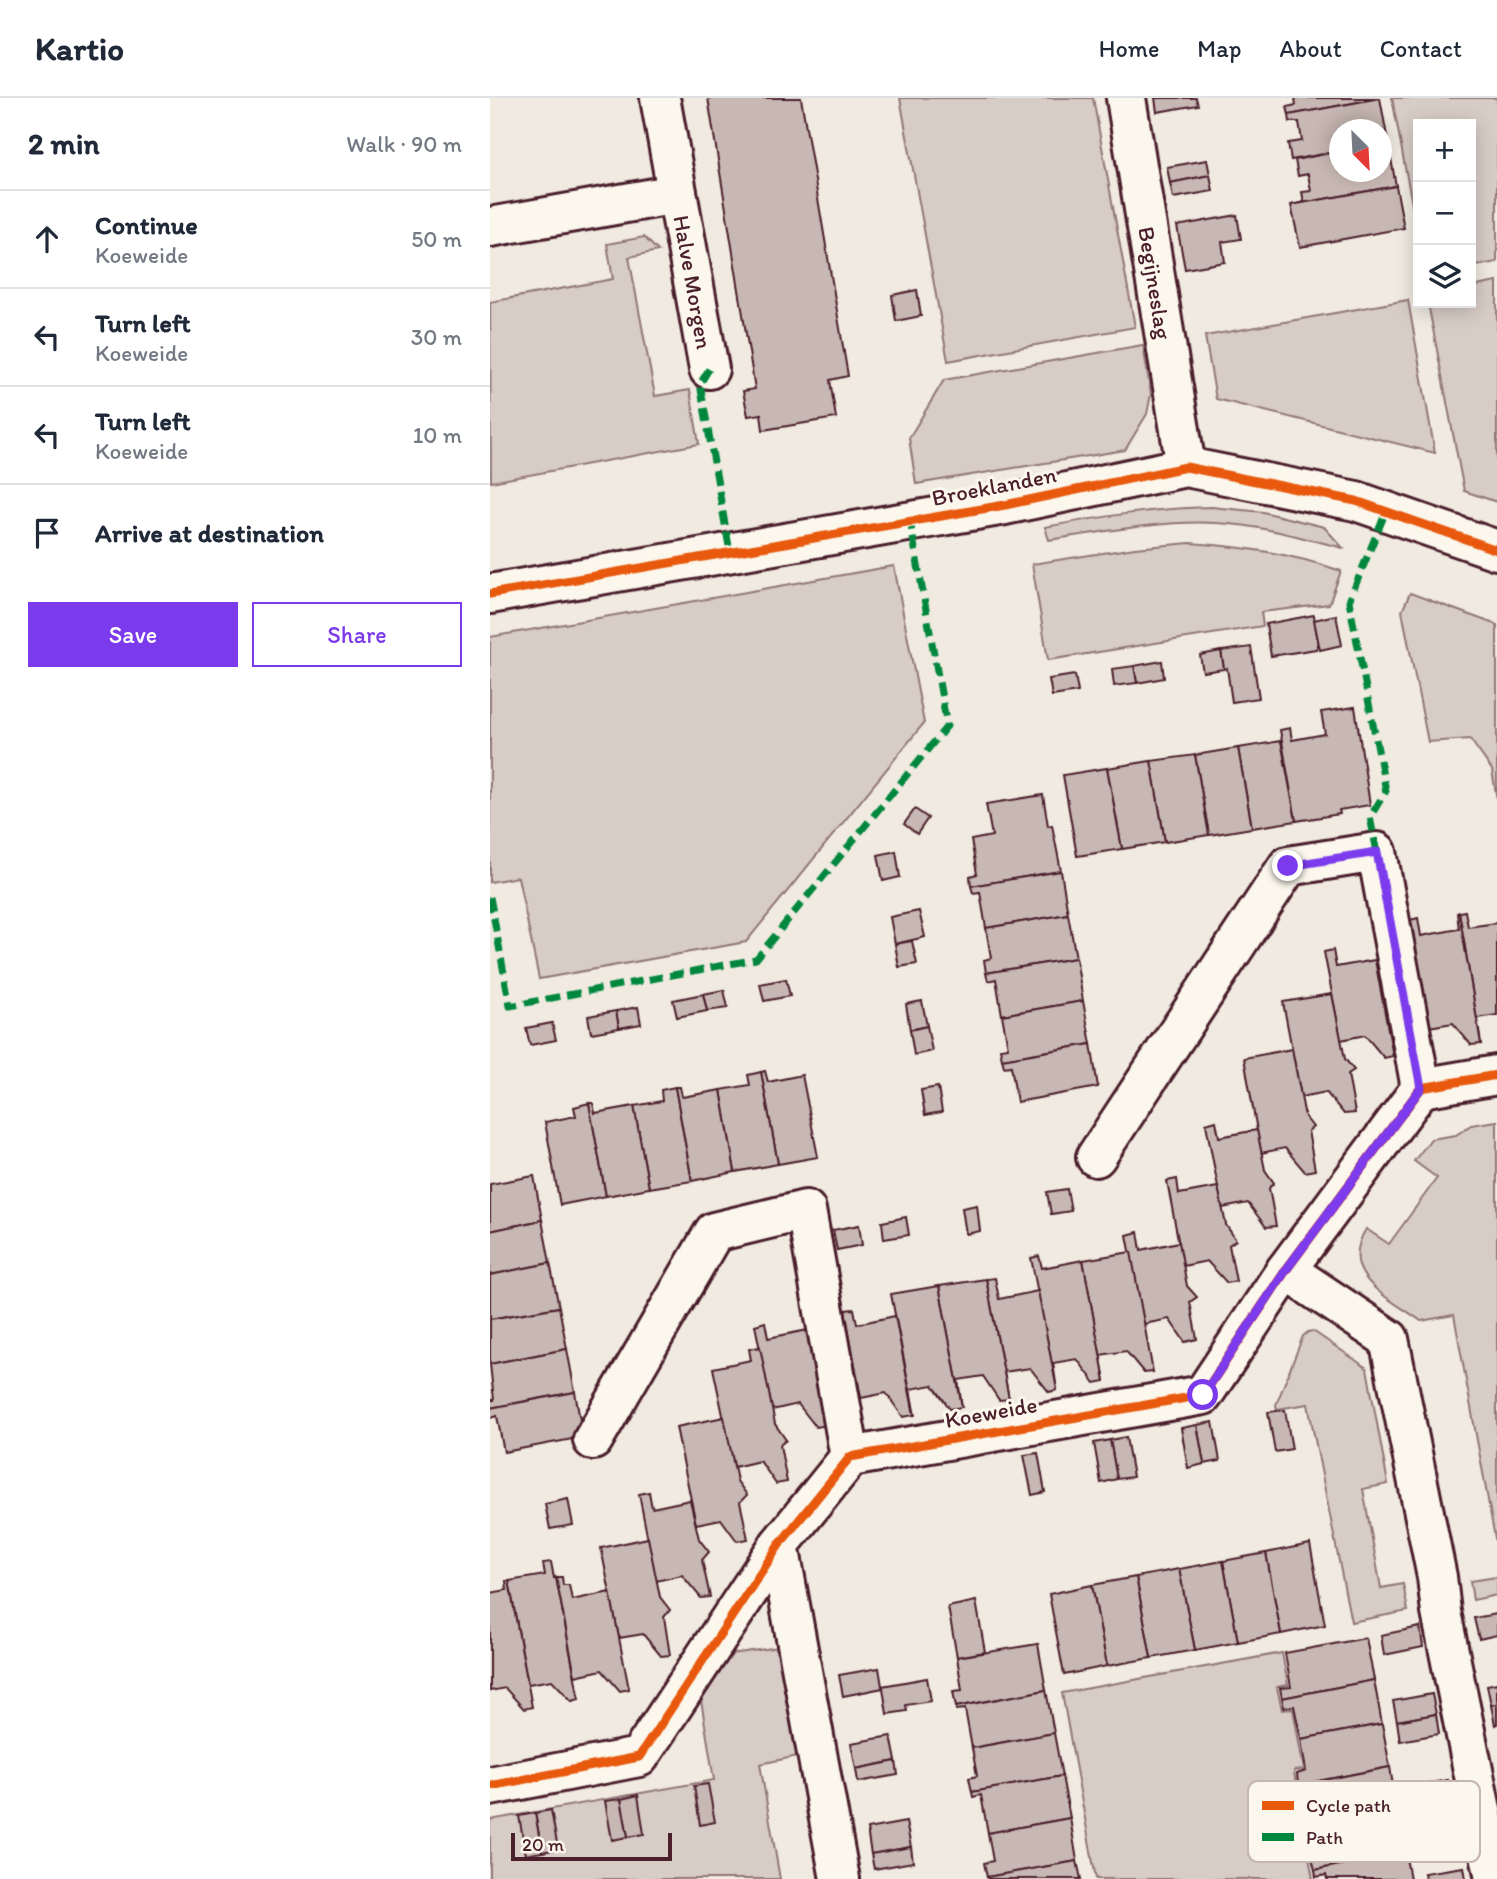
<!DOCTYPE html>
<meta charset="utf-8">
<style>
:root{--surface:#fff;--page:#f6f6f7;--text:#1f2937;--muted:#747a83;--line:#e0e1e3;--accent:#7c3aed}
body{margin:0;font-family:Itim,sans-serif;background:var(--page);color:var(--text)}
.controls{position:absolute;right:21px;top:21px;display:grid;overflow:hidden;border-radius:0px;box-shadow:0 4px 18px #0003}
.controls button{width:63px;height:63px;display:grid;place-items:center;padding:0;border:0;border-bottom:2px solid var(--line);background:var(--surface);color:var(--text);font:35px sans-serif}
.compass{position:absolute;left:839px;top:21px;width:63px;height:63px;border-radius:50%;background:var(--surface);box-shadow:0 4px 18px #0003;rotate:156deg}
.scale{position:absolute;left:21px;bottom:18px;width:161px;box-sizing:border-box;padding-left:7px;border:4px solid #4a1f2b;border-top:0;font-size:19px;line-height:24px;white-space:nowrap;color:#4a1f2b;-webkit-text-stroke:5px #fbf7ec;paint-order:stroke}
.stop{position:absolute;width:21px;height:21px;margin:-16px;border:5px solid #7c3aed;border-radius:50%;background:#fff}
.stop.end{background:#7c3aed;border-color:#fff;box-shadow:0 2px 7px #0008}
.list{margin:0;padding:0;list-style:none}
h2{display:flex;justify-content:space-between;align-items:center;height:91px;margin:0;padding:0 28px;font-size:30px}
h2 small{font-size:23px;font-weight:400;color:var(--muted)}
.list li{display:grid;grid-template-columns:46px 1fr auto;gap:21px;align-items:center;box-sizing:border-box;height:98px;padding:0 28px;border-top:2px solid var(--line)}
.list b{display:block;font-size:26px;white-space:nowrap}
.list p{margin:0;font-size:23px;white-space:nowrap;color:var(--muted)}
.list em{font-size:23px;font-style:normal;color:var(--muted)}
.actions{display:flex;gap:14px;padding:21px 28px}
.actions a{flex:1;padding:16px 0;border:2px solid var(--accent);border-radius:0px;text-align:center;font-size:24px;color:var(--accent)}
.actions .main{background:var(--accent);color:#fff}
.icon{flex:none;width:38px;height:38px;fill:none;stroke:currentColor;stroke-width:2;stroke-linecap:round;stroke-linejoin:round}
.map{position:relative;flex:none;width:1007px;height:1781px;overflow:hidden}
header{display:flex;align-items:center;gap:42px;box-sizing:border-box;height:98px;padding:0 35px;background:var(--surface);border-bottom:2px solid var(--line)}
header strong{font-size:33px}
nav{display:flex;gap:38px;margin-inline-start:auto;font-size:24px}
main{display:flex}
aside{flex:1;background:var(--surface)}
.map>svg:first-child{display:block}
.green{fill:#d8ccc6;stroke:#917678;stroke-width:2}
.building{fill:#c8b8b3;stroke:#4a1f2b;stroke-width:2}
.lines{fill:none;stroke-linecap:round;stroke-linejoin:round}
.street-casing{stroke:#4a1f2b;stroke-width:44}
.secondary-casing{stroke:#4a1f2b;stroke-width:44}
.street{stroke:#fbf7ec;stroke-width:38}
.secondary{stroke:#fbf7ec;stroke-width:38}
.quiet{stroke:#00873e;stroke-width:7;stroke-dasharray:14 7;stroke-linecap:butt}
.cycleway-casing{stroke:#fbf7ec;stroke-width:13}
.cycleway{stroke:#e8590c;stroke-width:9}
.route{stroke:#7c3aed;stroke-width:9}
.labels{text-anchor:middle;stroke-width:6;stroke-linejoin:round;paint-order:stroke}
.street-label{font-size:23px;fill:#4a1f2b;stroke:#fbf7ec}
.key{fill:#fbf7ec;stroke:#c6b6b2;stroke-width:2}
.key-label{font-size:19px;fill:#4a1f2b}
</style>
<header>
<strong>Kartio</strong>
<nav><a>Home</a><a>Map</a><a>About</a><a>Contact</a></nav>
</header>
<main>
<aside>
<h2>2 min<small>Walk · 90 m</small></h2>
<ul class="list">
<li><svg class="icon" aria-label="ahead" viewBox="0 0 24 24"><path d="M12 20V5M6 11l6-6 6 6"/></svg><div><b>Continue</b><p>Koeweide</p></div><em>50 m</em></li>
<li><svg class="icon" aria-label="left" viewBox="0 0 24 24"><path d="M17 20v-9H6M10 6l-5 5 5 5"/></svg><div><b>Turn left</b><p>Koeweide</p></div><em>30 m</em></li>
<li><svg class="icon" aria-label="left" viewBox="0 0 24 24"><path d="M17 20v-9H6M10 6l-5 5 5 5"/></svg><div><b>Turn left</b><p>Koeweide</p></div><em>10 m</em></li>
<li><svg class="icon" aria-label="arrive" viewBox="0 0 24 24"><path d="M6 21V4h12l-3 4 3 4H6"/></svg><div><b>Arrive at destination</b></div></li>
</ul>
<div class="actions"><a class="main">Save</a><a>Share</a></div>
</aside>
<div class="map">
<svg width="1007" height="1781" viewBox="0 0 1007 1781">
<rect width="100%" height="100%" fill="#f0eae0"/>
<filter id="ink" filterUnits="userSpaceOnUse"><feTurbulence type="fractalNoise" baseFrequency=".0143" numOctaves="2"/><feDisplacementMap in="SourceGraphic" scale="14" xChannelSelector="R" yChannelSelector="G"/><feConvolveMatrix kernelMatrix="1 2 1 2 8 2 1 2 1" color-interpolation-filters="sRGB"/></filter>
<g filter="url(#ink)">
<g class="green">
<polygon points="410,0 603,0 645,229 458,263"/>
<polygon points="902,0 1007,0 1007,164 981,169 981,26 928,26 928,138"/>
<polygon points="154,139 168,153 139,159 165,298 200,292 209,346 1,384 0,204 123,181 117,146"/>
<polygon points="1007,184 1007,404 974,393 938,205 981,205 981,189"/>
<polygon points="918,202 945,355 726,301 715,238"/>
<polygon points="653,247 661,296 657,316 635,352 426,386 419,340 454,282"/>
<path d="M721 409 773 414 834 429 853 450C811 439 769 427 726 425 674 422 611 434 559 442L555 429C611 419 664 410 721 409Z"/>
<path d="M700 445C754 449 800 455 851 473L839 506 771 514 773 528 558 562 542 466 645 450Z"/>
<polygon points="404,468 434,625 256,844 49,881 28,779 0,784 0,539"/>
<polygon points="920,495 1007,527 1007,702 1002,672 980,641 938,644 912,513"/>
<path d="M1007 1023V1451L964 1217 931 1223C898 1199 847 1178 876 1131L899 1146 947 1080 924 1063 941 1041 966 1037 981 1027Z"/>
<polygon points="823,1233 877,1270 898,1386 873,1391 891,1490 913,1486 918,1513 861,1524 818,1306 787,1311 786,1307 813,1238 818,1234"/>
<polygon points="1007,1479 1007,1497 983,1502 980,1483"/>
<polygon points="289,1549 308,1658 270,1666 290,1781 0,1781 0,1722 224,1682 210,1596 235,1557"/>
<polygon points="792,1555 798,1587 787,1589 792,1612 803,1611 814,1672 804,1673 807,1696 818,1695 829,1756 819,1759 823,1781 606,1781 572,1595"/>
</g>
<g class="building">
<polygon points="218,0 311,0 358,278 340,282 346,320 273,332 271,316 258,318 253,293 265,291"/>
<polygon points="665,0 706,0 708,7 667,14"/>
<polygon points="805,0 890,0 799,17 797,9 806,7"/>
<polygon points="890,0 898,44 892,45 892,32 850,32 850,53 801,62 798,45 812,43 809,24 800,24 799,17"/>
<polygon points="898,44 906,88 801,107 814,104 812,94 821,93 818,76 808,78 805,62 850,53 850,74 892,74 892,45"/>
<polygon points="717,62 720,77 680,85 677,69"/>
<polygon points="720,77 723,93 683,100 680,85"/>
<polygon points="906,88 914,130 810,149 801,107"/>
<polygon points="747,117 751,141 732,144 735,164 695,171 687,128"/>
<polygon points="427,192 431,218 406,223 402,197"/>
<polygon points="824,517 828,547 826,551 781,558 776,526"/>
<polygon points="846,517 852,547 830,552 824,522"/>
<polygon points="761,549 769,600 742,604 737,570 734,571 731,553"/>
<polygon points="731,553 734,571 713,574 710,557"/>
<polygon points="672,563 674,580 647,585 644,568"/>
<polygon points="644,568 647,585 624,588 622,571"/>
<polygon points="585,577 588,594 562,598 559,581"/>
<polygon points="865,609 880,707 849,712 850,716 806,723 790,632 800,630 802,642 835,636 831,614"/>
<polygon points="791,643 806,723 762,730 748,650"/>
<polygon points="748,650 762,730 719,737 705,657"/>
<polygon points="705,657 719,737 675,744 661,663"/>
<polygon points="661,663 675,744 632,751 617,670"/>
<polygon points="617,670 632,751 587,758 573,677"/>
<polygon points="553,697 558,728 562,727 571,773 481,788 480,778 487,776 481,742 502,738 496,706"/>
<polygon points="425,711 438,720 427,736 414,726"/>
<polygon points="406,753 410,779 393,783 388,757"/>
<polygon points="571,773 578,816 496,830 490,794 483,795 481,788"/>
<polygon points="429,813 435,839 405,846 400,819"/>
<polygon points="975,813 978,829 1007,825 1007,917 987,920 991,946 969,814"/>
<polygon points="969,814 991,946 981,947 963,925 938,929 920,822 928,820 931,838 969,831 967,815"/>
<polygon points="578,816 586,860 496,875 494,862 501,860 496,830"/>
<polygon points="422,843 427,866 409,869 405,846"/>
<polygon points="843,852 846,869 885,862 903,958 894,960 875,937 851,942 834,854"/>
<polygon points="586,860 593,903 512,917 506,881 498,883 496,875"/>
<polygon points="296,881 300,898 274,903 270,886"/>
<polygon points="234,892 238,910 217,913 213,896"/>
<polygon points="213,896 217,913 187,919 183,902"/>
<polygon points="842,896 855,961 864,972 858,976 865,1015 854,1016 836,994 811,999 793,904"/>
<polygon points="432,903 437,928 420,932 416,906"/>
<polygon points="593,903 601,946 512,961 510,950 518,949 512,917"/>
<polygon points="148,909 151,926 129,930 126,913"/>
<polygon points="126,913 129,930 101,935 98,918"/>
<polygon points="62,925 66,942 40,947 36,930"/>
<polygon points="437,928 442,953 424,957 420,932"/>
<polygon points="601,946 608,989 527,1004 521,968 514,969 512,961"/>
<polygon points="802,951 815,1019 823,1029 818,1033 825,1072 815,1074 795,1050 771,1055 754,960"/>
<polygon points="275,973 278,984 312,977 328,1059 288,1066 271,974"/>
<polygon points="271,974 288,1066 245,1074 231,992 260,987 258,977"/>
<polygon points="185,989 202,1083 159,1090 144,1008 172,1003 171,992"/>
<polygon points="185,989 190,989 192,999 231,992 245,1074 202,1083"/>
<polygon points="448,989 452,1014 435,1017 431,992"/>
<polygon points="99,1005 116,1098 70,1107 55,1024 86,1018 84,1009"/>
<polygon points="99,1005 103,1005 105,1015 144,1008 159,1090 116,1098"/>
<polygon points="726,1023 729,1039 767,1032 775,1072 784,1085 779,1090 786,1128 776,1129 758,1105 732,1110 716,1026"/>
<polygon points="44,1078 52,1122 0,1133 0,1086"/>
<polygon points="687,1081 689,1096 728,1089 736,1127 746,1142 739,1147 746,1183 737,1185 717,1163 693,1168 677,1083"/>
<polygon points="577,1091 581,1113 561,1116 557,1094"/>
<polygon points="487,1107 490,1133 476,1136 472,1110"/>
<polygon points="416,1119 419,1137 394,1141 392,1124"/>
<polygon points="52,1122 60,1165 0,1177 0,1133"/>
<polygon points="369,1127 372,1147 347,1152 343,1132"/>
<polygon points="648,1134 651,1152 689,1144 697,1188 707,1199 700,1204 707,1241 695,1244 679,1221 654,1226 637,1137"/>
<polygon points="641,1154 663,1274 654,1275 636,1253 610,1257 615,1283 593,1162"/>
<polygon points="549,1158 552,1170 593,1162 615,1283 605,1285 587,1261 563,1265 567,1292 541,1160"/>
<polygon points="60,1165 69,1209 0,1221 0,1177"/>
<polygon points="505,1180 509,1201 548,1193 567,1292 559,1294 540,1270 514,1274 519,1301 496,1181"/>
<polygon points="496,1181 519,1301 509,1302 493,1278 468,1282 472,1309 449,1188"/>
<polygon points="449,1188 472,1309 460,1311 443,1287 420,1291 425,1318 401,1196"/>
<polygon points="69,1209 77,1251 0,1266 0,1221"/>
<polygon points="364,1211 367,1226 405,1218 424,1317 413,1319 396,1295 371,1300 355,1212"/>
<polygon points="275,1224 278,1240 318,1232 338,1327 326,1329 308,1306 282,1312 265,1227"/>
<polygon points="270,1249 285,1326 296,1342 290,1347 297,1384 286,1386 270,1363 244,1369 223,1270 261,1262 259,1251"/>
<polygon points="77,1251 85,1294 0,1310 0,1302 4,1302 0,1266"/>
<polygon points="85,1294 93,1339 14,1354 7,1318 0,1320 0,1310"/>
<polygon points="795,1312 802,1351 785,1354 778,1314"/>
<polygon points="234,1319 247,1383 257,1397 250,1404 258,1441 247,1443 231,1421 206,1426 186,1329"/>
<polygon points="723,1324 730,1363 714,1366 707,1327"/>
<polygon points="707,1327 714,1366 698,1370 691,1330"/>
<polygon points="636,1339 643,1379 627,1381 620,1342"/>
<polygon points="620,1342 627,1381 611,1385 604,1345"/>
<polygon points="548,1355 555,1394 542,1397 534,1357"/>
<polygon points="159,1394 162,1410 200,1402 209,1441 219,1454 212,1462 220,1499 211,1500 192,1477 166,1483 149,1396"/>
<polygon points="78,1401 83,1427 60,1431 55,1406"/>
<polygon points="158,1440 170,1499 180,1512 174,1519 180,1557 171,1558 153,1536 129,1540 111,1450"/>
<polygon points="820,1446 835,1527 791,1536 776,1455"/>
<polygon points="776,1455 791,1536 748,1544 733,1463"/>
<polygon points="733,1463 748,1544 705,1552 689,1471"/>
<polygon points="61,1464 64,1480 66,1479 89,1601 82,1603 62,1582 38,1586 19,1483 55,1477 53,1465"/>
<polygon points="689,1471 705,1552 661,1560 646,1479"/>
<polygon points="66,1479 72,1479 73,1487 79,1487 82,1502 120,1494 139,1591 130,1593 112,1572 85,1578"/>
<polygon points="646,1479 661,1560 617,1568 602,1487"/>
<polygon points="16,1483 19,1483 42,1609 34,1611 15,1590 0,1593 0,1495 17,1492"/>
<polygon points="602,1487 617,1568 574,1577 559,1496"/>
<polygon points="486,1503 495,1554 467,1559 458,1509"/>
<polygon points="1007,1516 1007,1537 989,1541 984,1520"/>
<polygon points="930,1529 933,1549 894,1557 891,1537"/>
<polygon points="876,1540 884,1582 792,1600 790,1590 801,1589 795,1555"/>
<polygon points="548,1546 556,1592 466,1609 463,1593 472,1592 467,1559"/>
<polygon points="389,1570 392,1588 437,1580 441,1603 416,1607 417,1613 397,1616 393,1590 353,1598 349,1577"/>
<polygon points="884,1582 892,1626 811,1641 804,1608 794,1610 792,1600"/>
<polygon points="1007,1585 1007,1606 1001,1607 997,1587"/>
<polygon points="556,1592 564,1635 482,1650 475,1611 466,1612 466,1609"/>
<polygon points="942,1596 946,1616 907,1623 903,1603"/>
<polygon points="1007,1606 1007,1626 1005,1627 1001,1607"/>
<polygon points="946,1616 949,1636 910,1643 907,1623"/>
<polygon points="892,1626 900,1669 808,1687 807,1676 816,1673 811,1641"/>
<polygon points="564,1635 572,1678 482,1694 479,1680 487,1678 482,1650"/>
<polygon points="401,1638 406,1663 366,1671 361,1645"/>
<polygon points="406,1663 408,1677 368,1684 366,1671"/>
<polygon points="900,1669 907,1712 827,1728 820,1691 809,1693 808,1687"/>
<polygon points="572,1678 580,1720 498,1735 491,1697 483,1699 482,1694"/>
<polygon points="958,1682 962,1701 922,1709 918,1689"/>
<polygon points="218,1686 225,1724 210,1727 204,1688"/>
<polygon points="148,1697 154,1736 138,1739 131,1701"/>
<polygon points="131,1701 138,1739 122,1742 115,1703"/>
<polygon points="61,1712 68,1751 52,1754 45,1715"/>
<polygon points="907,1712 915,1754 825,1772 822,1760 833,1759 827,1728"/>
<polygon points="45,1715 52,1754 36,1757 29,1718"/>
<polygon points="580,1720 587,1763 497,1779 494,1765 503,1763 498,1735"/>
<polygon points="416,1724 421,1749 381,1756 377,1731"/>
<polygon points="421,1749 423,1764 384,1771 381,1756"/>
<polygon points="915,1754 920,1781 837,1781 836,1777 826,1779 825,1772"/>
<polygon points="587,1763 591,1781 498,1781 497,1779"/>
<polygon points="974,1769 976,1781 935,1781 934,1775"/>
</g>
<g class="lines">
<g class="street-casing">
<g id="street">
<polyline points="170,0 219,271"/>
<polyline points="636,0 696,369"/>
<polyline points="0,129 187,96"/>
<polyline points="606,1059 798,768 887,754 931,990"/>
<polyline points="796,1172 899,1241 947,1479 951,1514 1005,1781"/>
<polyline points="103,1342 224,1134 316,1112 360,1359"/>
<polyline points="289,1447 350,1781"/>
<polyline points="0,1688 149,1659 289,1447 360,1359 713,1297 796,1172 931,990 1007,977"/>
</g>
</g>
<g class="secondary-casing">
<polyline id="secondary" points="0,496 515,407 696,369 866,403 1007,452"/>
</g>
<use href="#street" class="street"/>
<use href="#secondary" class="secondary"/>
<g class="quiet">
<polyline points="219,271 210,286 240,454"/>
<polyline points="887,754 880,719 896,693 859,503 896,413"/>
<polyline points="0,799 20,908 266,861 457,628 420,423"/>
</g>
<g class="cycleway-casing">
<g id="cycleway">
<polyline points="0,496 515,407 696,369 866,403 1007,452"/>
<polyline points="0,1688 149,1659 289,1447 360,1359 713,1297 796,1172 931,990 1007,977"/>
</g>
</g>
<use href="#cycleway" class="cycleway"/>
</g>
</g>
<g class="lines" filter="url(#ink)">
<polyline class="route" points="713,1297 796,1172 931,990 887,754 798,768"/>
</g>
<g class="labels">
<g class="street-label">
<text transform="translate(203 184) rotate(80)" y="8">Halve Morgen</text>
<text transform="translate(665 185) rotate(81)" y="8">Begijneslag</text>
<text transform="translate(504 388) rotate(-11)" y="8">Broeklanden</text>
<text transform="translate(501 1314) rotate(-10)" y="8">Koeweide</text>
</g>
</g>
<rect x="758" y="1683" width="232" height="81" rx="10" class="key"/>
<rect x="772" y="1703" width="32" height="9" fill="#e8590c"/>
<rect x="772" y="1735" width="32" height="8" fill="#00873e"/>
<g class="key-label">
<text x="816" y="1714">Cycle path</text>
<text x="816" y="1746">Path</text>
</g>
</svg>
<div class="controls">
<button>+</button>
<button>−</button>
<button><svg class="icon" aria-label="layers" viewBox="0 0 24 24"><path d="M12 4l9 5-9 5-9-5zM3 14l9 5 9-5"/></svg></button>
</div>
<svg class="compass" viewBox="-18 -18 36 36"><path d="M0-13l5 13h-10z" fill="#e53935"/><path d="M0 13l5-13h-10z" fill="#747a83"/></svg>
<div class="scale">20 m</div>
<div class="stop" style="left:713px;top:1297px"></div>
<div class="stop end" style="left:798px;top:768px"></div>
</div>
</main>
